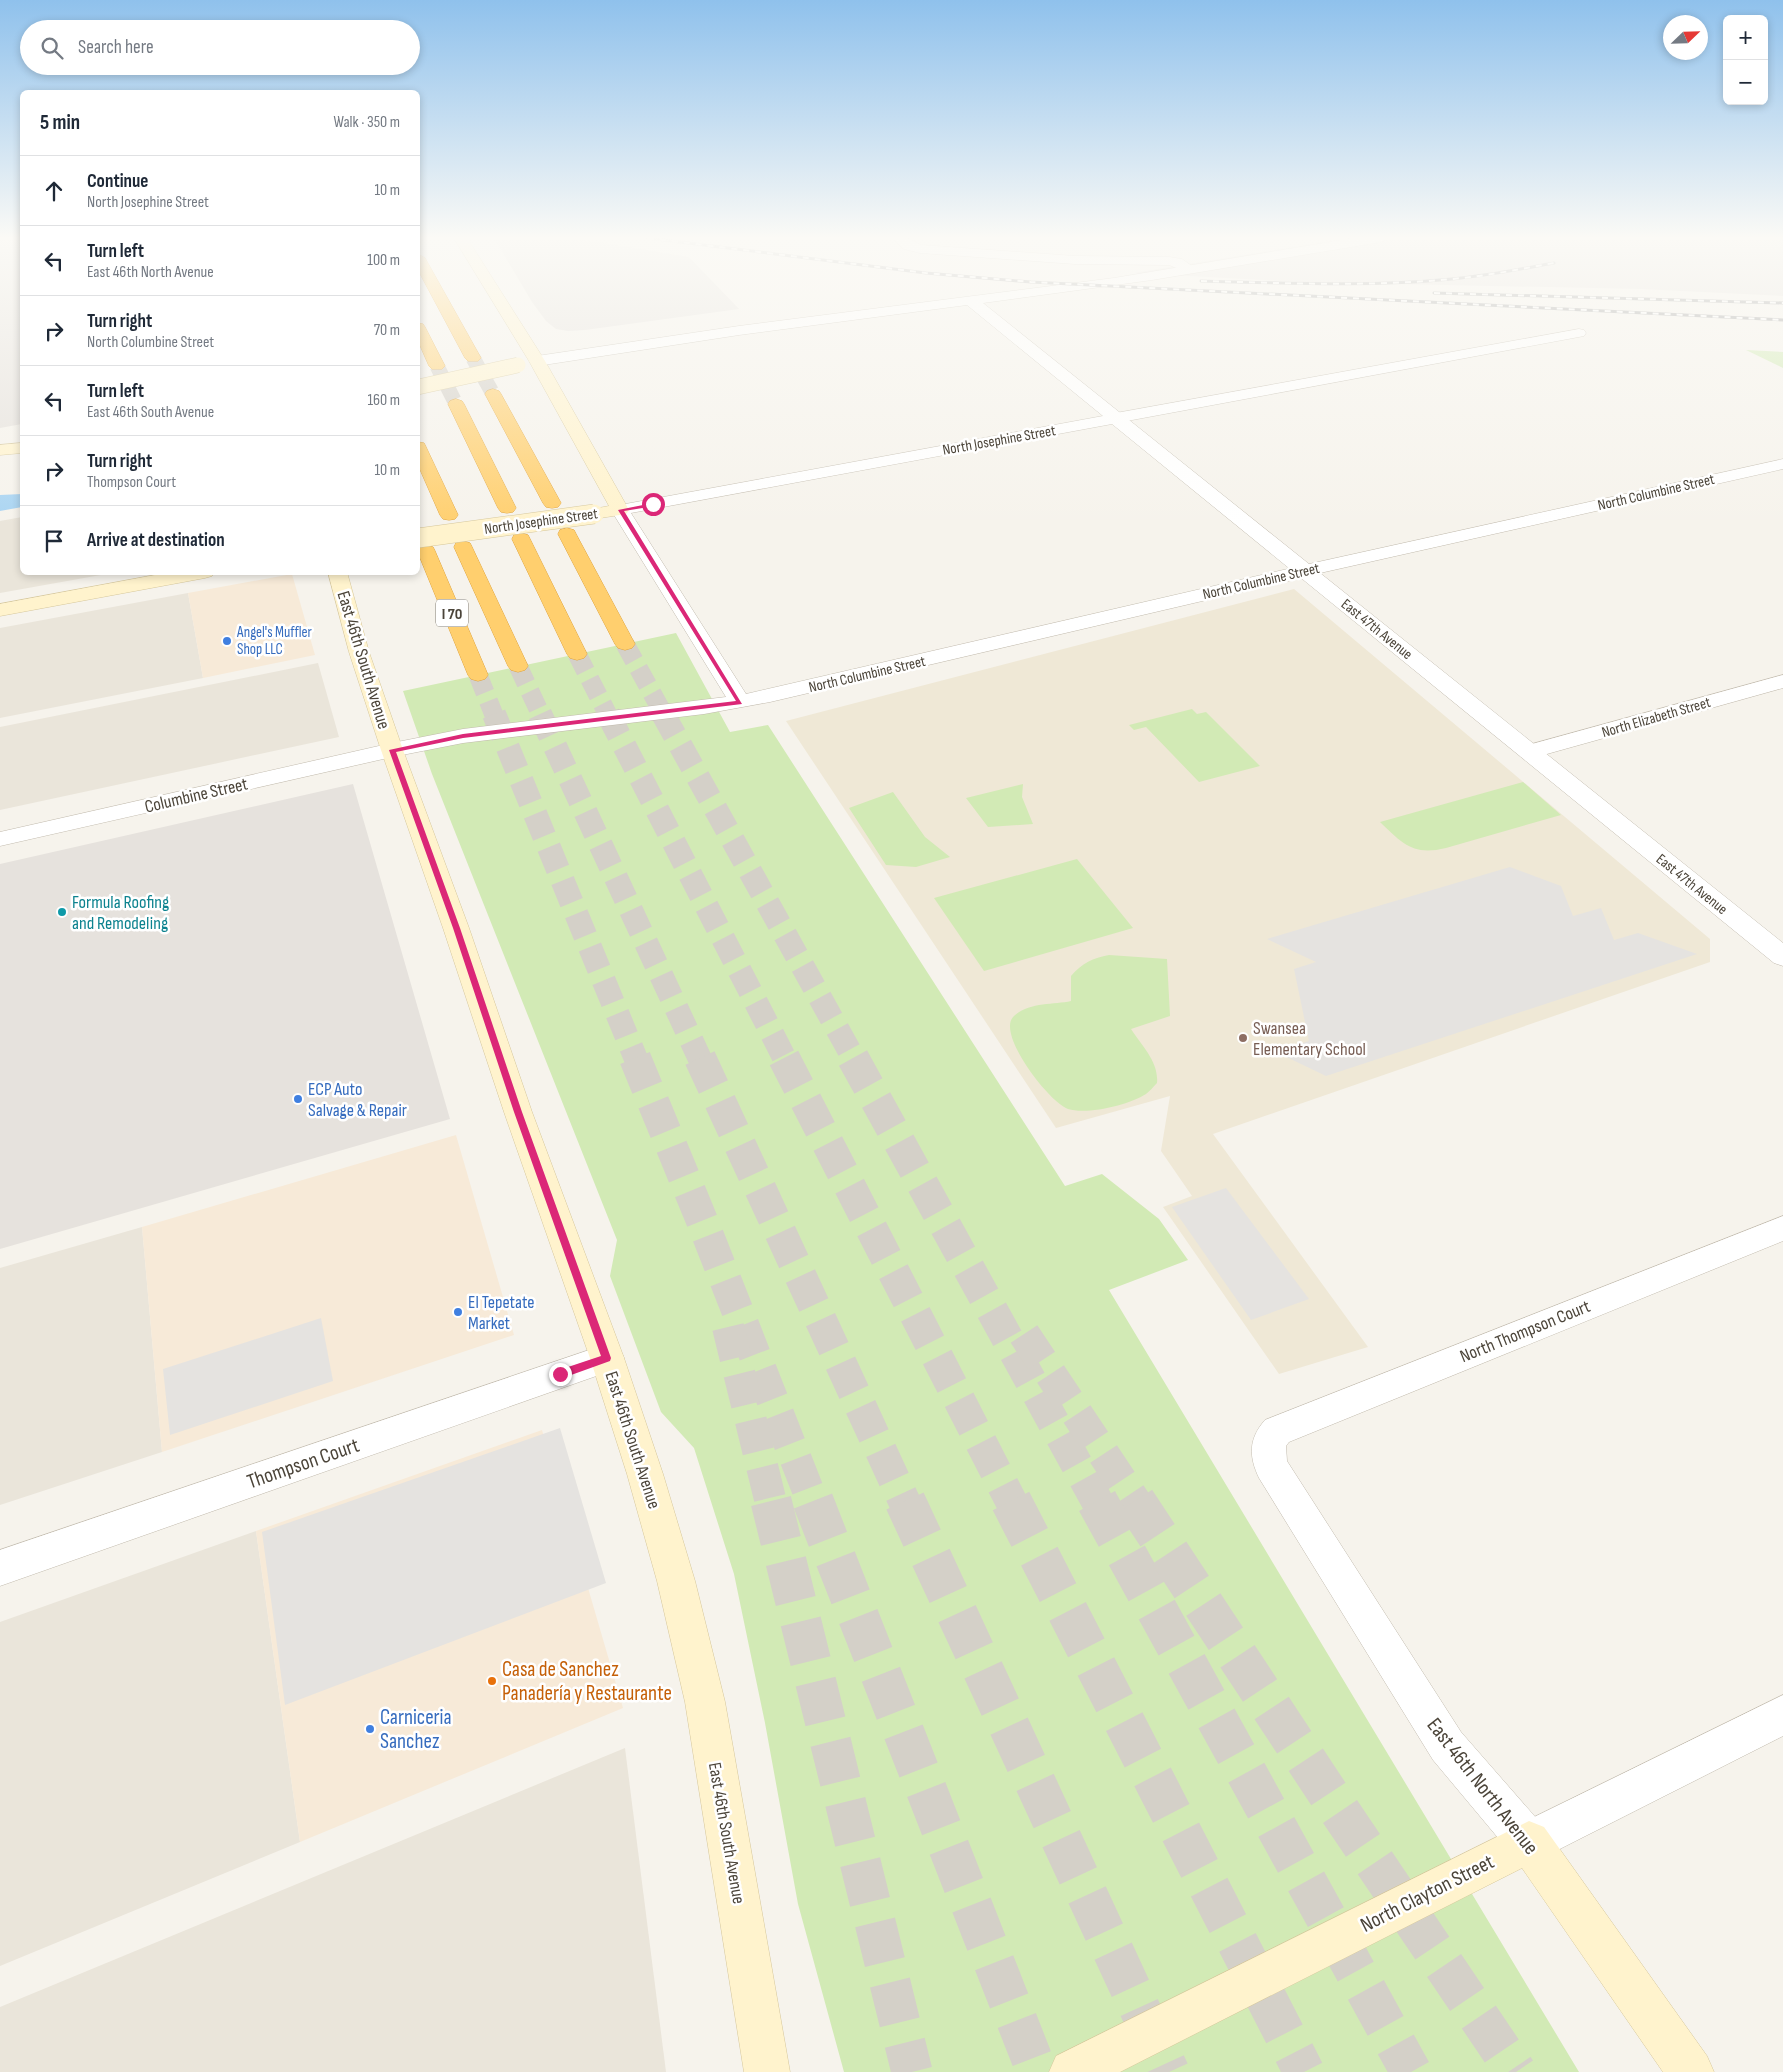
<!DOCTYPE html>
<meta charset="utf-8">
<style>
:root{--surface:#fff;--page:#f6f6f7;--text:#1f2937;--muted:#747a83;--line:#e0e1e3}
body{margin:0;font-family:"Sofia Sans Condensed",sans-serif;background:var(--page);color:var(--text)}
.controls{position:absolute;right:15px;top:15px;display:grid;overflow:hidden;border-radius:8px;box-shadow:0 2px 8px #0003}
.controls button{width:45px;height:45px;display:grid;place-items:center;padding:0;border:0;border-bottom:1px solid var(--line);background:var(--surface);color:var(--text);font:25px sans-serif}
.compass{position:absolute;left:1663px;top:15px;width:45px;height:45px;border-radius:50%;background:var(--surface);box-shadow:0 2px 8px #0003;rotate:67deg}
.stop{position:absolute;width:15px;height:15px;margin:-11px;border:4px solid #db2777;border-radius:50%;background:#fff}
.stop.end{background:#db2777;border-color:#fff;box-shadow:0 1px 5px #0008}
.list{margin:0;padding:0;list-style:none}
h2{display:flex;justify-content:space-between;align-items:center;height:65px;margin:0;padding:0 20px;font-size:21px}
h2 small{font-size:16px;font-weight:400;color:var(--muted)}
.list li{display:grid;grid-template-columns:32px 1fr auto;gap:15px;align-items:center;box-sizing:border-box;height:70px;padding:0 20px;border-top:1px solid var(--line)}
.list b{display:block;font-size:19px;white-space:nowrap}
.list p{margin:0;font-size:16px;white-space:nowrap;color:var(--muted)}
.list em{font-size:16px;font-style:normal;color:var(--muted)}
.icon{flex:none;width:28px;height:28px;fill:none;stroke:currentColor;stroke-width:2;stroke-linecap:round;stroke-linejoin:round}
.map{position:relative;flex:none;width:1783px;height:2072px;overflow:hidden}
.search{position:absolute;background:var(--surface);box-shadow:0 2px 8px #0003;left:20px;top:20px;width:400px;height:55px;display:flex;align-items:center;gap:12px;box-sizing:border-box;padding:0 18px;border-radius:28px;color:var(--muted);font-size:19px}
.panel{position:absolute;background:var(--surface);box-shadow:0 2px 8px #0003;left:20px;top:90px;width:400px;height:485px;border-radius:8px}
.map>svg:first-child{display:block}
.residential{fill:#eae5da}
.commercial{fill:#f7ead8}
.industrial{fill:#e6e2dd}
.education{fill:#efe8d6}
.green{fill:#d2eab5}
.parking{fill:#e5e3e0}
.water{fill:#a9d4f2}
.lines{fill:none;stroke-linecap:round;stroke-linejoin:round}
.motorway-tunnel-far4{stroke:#d4d0c8;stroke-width:15;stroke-dasharray:15 8;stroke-linecap:butt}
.motorway-tunnel-far3{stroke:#d4d0c8;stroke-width:19;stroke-dasharray:19 9;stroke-linecap:butt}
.motorway-tunnel-far2{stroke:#d4d0c8;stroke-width:24;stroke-dasharray:24 12;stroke-linecap:butt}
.motorway-tunnel-far1{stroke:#d4d0c8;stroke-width:32;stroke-dasharray:32 16;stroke-linecap:butt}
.motorway-tunnel{stroke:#d4d0c8;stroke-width:41;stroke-dasharray:41 21;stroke-linecap:butt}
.minor-casing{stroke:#c2bbae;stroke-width:1}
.tertiary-casing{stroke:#c2bbae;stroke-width:1}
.secondary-casing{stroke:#d6c79b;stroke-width:1}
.motorway-casing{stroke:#e0a43c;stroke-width:1}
.minor{fill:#fff;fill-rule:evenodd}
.tertiary{fill:#fff;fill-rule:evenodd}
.secondary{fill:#fff3cd;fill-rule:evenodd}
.motorway{fill:#ffcf6e;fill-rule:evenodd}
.rail-casing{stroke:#9a9a9a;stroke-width:3}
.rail{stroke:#fff;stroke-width:2;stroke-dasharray:6;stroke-linecap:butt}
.secondary-bridge-far1-casing{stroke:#d6c79b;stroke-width:16;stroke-linecap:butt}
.secondary-bridge-casing{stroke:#d6c79b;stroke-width:20;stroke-linecap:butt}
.secondary-bridge-far1{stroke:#fff3cd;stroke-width:15}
.secondary-bridge{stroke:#fff3cd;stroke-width:19}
.route{fill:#db2777}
.shop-dot{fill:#3f7fe0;stroke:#fff;stroke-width:2}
.culture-dot{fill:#0f9aa8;stroke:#fff;stroke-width:2}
.education-dot{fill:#8d6e63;stroke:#fff;stroke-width:2}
.food-dot{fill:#e8710a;stroke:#fff;stroke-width:2}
.labels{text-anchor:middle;stroke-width:5;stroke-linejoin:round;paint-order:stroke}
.far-street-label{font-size:15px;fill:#4b4439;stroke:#fff}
.far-shop-label{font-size:15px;fill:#366cbe;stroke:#fff;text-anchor:start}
.shield{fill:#fff;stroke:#817c74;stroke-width:1}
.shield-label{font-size:16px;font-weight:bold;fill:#4b4439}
.street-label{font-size:18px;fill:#4b4439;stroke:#fff}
.culture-label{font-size:18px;fill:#0d838f;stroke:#fff;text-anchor:start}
.education-label{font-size:18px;fill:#785e54;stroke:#fff;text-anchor:start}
.shop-label{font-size:18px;fill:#366cbe;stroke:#fff;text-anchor:start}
.near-street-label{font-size:21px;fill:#4b4439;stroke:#fff}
.near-food-label{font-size:21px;fill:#c56008;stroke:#fff;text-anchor:start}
.near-shop-label{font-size:21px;fill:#366cbe;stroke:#fff;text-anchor:start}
</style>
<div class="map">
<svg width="1783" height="2072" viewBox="0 0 1783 2072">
<rect width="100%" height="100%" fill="#f6f3ec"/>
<g class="residential">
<polygon points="22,517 22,572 112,573 0,593 0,521"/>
<polygon points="188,593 203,678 0,718 0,628"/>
<polygon points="318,663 339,737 0,810 0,727"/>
<polygon points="142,1227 162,1452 0,1505 0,1268"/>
<polygon points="256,1531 300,1842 0,1966 0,1622"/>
<polygon points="625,1748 666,2072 0,2072 0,2007"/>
</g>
<g class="commercial">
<polygon points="292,574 315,655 203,678 188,593"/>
<polygon points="456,1135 514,1335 162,1452 142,1227"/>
<polygon points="542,1430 623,1708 300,1842 256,1531"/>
</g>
<g class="industrial">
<polygon points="0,238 22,238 22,424 0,428"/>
<polygon points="494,238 574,238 689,257 739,309 585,330 568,331 556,329 546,321 532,302"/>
<polygon points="1347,238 1783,238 1783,296 1641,289 1302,282 1134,273"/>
<polygon points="353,784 450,1119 0,1249 0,864"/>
</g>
<polygon class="education" points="1294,589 1710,939 1710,962 1213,1134 1368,1347 1279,1374 1163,1207 1192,1196 1161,1151 1170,1096 1056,1128 786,721"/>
<g class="green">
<polygon points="1746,350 1783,352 1783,368"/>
<polygon points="676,633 730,732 768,725 1065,1186 1102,1174 1159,1219 1188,1260 1109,1290 1579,2072 844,2072 798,1904 765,1723 734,1574 694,1448 661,1412 610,1276 617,1240 432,774 403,691"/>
<polygon points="1192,709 1197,714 1206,712 1260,766 1199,782 1146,727 1134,730 1129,725"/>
<path d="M1523 782 1561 815 1446 848C1413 856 1403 844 1380 822Z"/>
<polygon points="1023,784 1022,797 1033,824 988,827 966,798"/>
<polygon points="893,792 925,837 950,857 916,867 886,865 849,808"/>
<polygon points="1077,859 1133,928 984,971 934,898"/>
<path d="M1109 955 1167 959 1170 1016 1131 1029C1142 1046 1159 1062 1157 1083 1153 1087 1150 1091 1146 1094 1129 1105 1087 1115 1068 1109 1049 1102 997 1035 1013 1017 1027 1002 1053 1005 1071 1001V976C1082 963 1093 958 1109 955Z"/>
</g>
<g class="parking">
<polygon points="1510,867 1561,886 1573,916 1601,908 1614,940 1638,933 1697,954 1326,1076 1276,1052 1309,1041 1294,969 1316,962 1267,939"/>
<polygon points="1226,1188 1309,1299 1251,1320 1172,1207"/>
<polygon points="321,1318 333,1381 170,1435 163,1369"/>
<polygon points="560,1428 606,1583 285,1705 262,1532"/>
</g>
<polygon class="water" points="22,494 22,507 0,511 0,495"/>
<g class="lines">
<g class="motorway-tunnel-far4">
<polyline points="473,358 493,394"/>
<polyline points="437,366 456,404"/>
</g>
<g class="motorway-tunnel-far3">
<polyline points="625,644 664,715"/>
<polyline points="577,654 608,715"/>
<polyline points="518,666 541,715"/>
<polyline points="478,675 494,715"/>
</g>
<g class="motorway-tunnel-far2">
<polyline points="494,714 636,1059"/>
<polyline points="540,714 700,1059"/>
<polyline points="608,714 785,1059"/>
<polyline points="663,714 854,1059"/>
</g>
<g class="motorway-tunnel-far1">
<polyline points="635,1058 703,1223 813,1503"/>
<polyline points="700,1058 905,1503"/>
<polyline points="784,1058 1012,1503"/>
<polyline points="853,1058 1098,1503"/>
<polyline points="728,1327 771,1503"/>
<polyline points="1024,1334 1136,1503"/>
</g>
<g class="motorway-tunnel">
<polyline points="771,1501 912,2072"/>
<polyline points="813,1501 1037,2072"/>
<polyline points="905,1501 1169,2072"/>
<polyline points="1011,1501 1304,2072"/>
<polyline points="1097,1501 1411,2072"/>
<polyline points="1135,1501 1335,1804 1516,2072"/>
</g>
<g class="minor-casing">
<g id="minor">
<polygon points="892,238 907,238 921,245 1075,256 1169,257 1182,259 1196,269 1189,273 1169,265 1075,264 920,253 904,249"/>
<polygon points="1579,329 1584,330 1586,333 1584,336 1116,423 1110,421 1108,418 1110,415 1116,413"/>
<polygon points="620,505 626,506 629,510 746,694 1305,565 1312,567 1315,571 1312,575 1305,577 770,702 704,714 463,743 392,757 0,846 0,832 392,743 463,729 726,697 611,510 614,506"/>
<polygon points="1783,675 1783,688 1529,759 1521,757 1518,752 1521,747"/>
<path d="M1783 1216V1241L1289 1442 1286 1446 1287 1461 1461 1732 1544 1827 1550 1842 1544 1857 1529 1863 1514 1857 1433 1760 1259 1478C1249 1457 1248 1439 1265 1420Z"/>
<polygon points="607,1344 619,1348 624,1358 619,1368 0,1586 0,1550"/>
</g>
</g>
<g class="tertiary-casing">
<g id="tertiary">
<polygon points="1355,238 1387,238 1381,242 1152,280 983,303 1309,564 1783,459 1783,469 1320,573 1783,943 1783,966 1774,963 1112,424 620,515 614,514 611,510 614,506 620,505 1103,416 967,305 739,335 537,366 532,364 529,361 532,358 537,356 739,326 1114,278"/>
<polygon points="1783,1695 1783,1736 1544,1857 1529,1863 1514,1857 1508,1842 1514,1827"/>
</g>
</g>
<g class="secondary-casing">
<g id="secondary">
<polygon points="454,238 467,238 545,361 629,510 626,514 594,519 588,518 585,514 588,510 609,506 529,361"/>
<polygon points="22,443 22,453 0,455 0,445"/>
<polygon points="171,572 214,572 212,576 205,578 0,616 0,604"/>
<polygon points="328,572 347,572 369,652 403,750 469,928 532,1112 624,1358 663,1474 695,1581 725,1702 790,2072 744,2072 685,1702 657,1581 627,1474 590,1358 504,1112 443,928 381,750 349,652"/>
<polygon points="1529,1821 1544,1827 1707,2056 1714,2072 1663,2072 1522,1868 1120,2072 1049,2072 1056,2056"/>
</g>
</g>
<g class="motorway-casing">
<g id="motorway">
<polygon points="418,254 425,258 481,358 478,361 468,361 465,358 418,270"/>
<polygon points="418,323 423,324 425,327 445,366 442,369 432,369 429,366 418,341"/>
<polygon points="493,389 499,391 501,394 561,503 558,507 552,508 546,507 543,503 485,394 487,391"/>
<polygon points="456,399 462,401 464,404 516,508 513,512 507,513 501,512 498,508 448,404 450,401"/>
<polygon points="418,442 424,443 426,447 458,515 455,519 449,520 443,519 440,515 418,465"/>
<polygon points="567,528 574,530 576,534 635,644 632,648 625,650 618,648 615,644 558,534 560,530"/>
<polygon points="521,533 528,535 530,539 587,654 584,658 577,660 570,658 567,654 512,539 514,535"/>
<polygon points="463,541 470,543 472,547 528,666 525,670 518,672 511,670 508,666 454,547 456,543"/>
<polygon points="426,545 433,547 435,551 488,675 485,679 478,681 471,679 468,675 418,553 419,547"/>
</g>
</g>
<use href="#minor" class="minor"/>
<use href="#tertiary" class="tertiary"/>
<use href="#secondary" class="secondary"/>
<use href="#motorway" class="motorway"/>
<g class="rail-casing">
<g id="rail">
<polyline points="648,238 926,273 1031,282 1783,320"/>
<path d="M1201 281C1285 283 1369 287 1452 279 1487 276 1520 269 1554 263"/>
<polyline points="1434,293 1783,303"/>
</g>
</g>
<use href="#rail" class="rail"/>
<g class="secondary-bridge-far1-casing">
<polyline id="secondary-bridge-far1" points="418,387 518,365"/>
</g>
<g class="secondary-bridge-casing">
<polyline id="secondary-bridge" points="418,538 594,514"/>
</g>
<use href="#secondary-bridge-far1" class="secondary-bridge-far1"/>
<use href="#secondary-bridge" class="secondary-bridge"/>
</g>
<linearGradient id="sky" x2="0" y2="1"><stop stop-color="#8fc1ec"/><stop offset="0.45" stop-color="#fbfaf6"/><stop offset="1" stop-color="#fbfaf6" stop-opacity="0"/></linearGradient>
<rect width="1783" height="528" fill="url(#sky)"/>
<polygon class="route" points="653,503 655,506 624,511 742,704 463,738 396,752 460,928 522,1112 611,1358 610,1361 560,1379 556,1377 556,1371 601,1356 514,1112 453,928 389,750 463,734 736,701 618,510"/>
<g class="shop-dot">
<circle cx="227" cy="641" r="5"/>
<circle cx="298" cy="1099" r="5"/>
<circle cx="458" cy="1312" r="5"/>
<circle cx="370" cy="1729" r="5"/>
</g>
<circle class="culture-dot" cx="62" cy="912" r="5"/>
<circle class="education-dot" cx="1243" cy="1038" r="5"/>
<circle class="food-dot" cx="492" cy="1681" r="5"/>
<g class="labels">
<g class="far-street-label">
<text transform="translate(999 440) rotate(-10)" y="5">North Josephine Street</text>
<text transform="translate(1656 492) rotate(-13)" y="5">North Columbine Street</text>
<text transform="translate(541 521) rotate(-8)" y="5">North Josephine Street</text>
<text transform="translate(1261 581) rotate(-13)" y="5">North Columbine Street</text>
<text transform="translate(1377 629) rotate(39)" y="5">East 47th Avenue</text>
<text transform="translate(867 674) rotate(-13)" y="5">North Columbine Street</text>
<text transform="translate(1656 717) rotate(-16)" y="5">North Elizabeth Street</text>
<text transform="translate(1692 884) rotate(39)" y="5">East 47th Avenue</text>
</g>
<g class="far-shop-label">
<text x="237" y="637">Angel's Muffler<tspan x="237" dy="17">Shop LLC</tspan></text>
</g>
<rect class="shield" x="436" y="599.5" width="32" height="27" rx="4"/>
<g class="shield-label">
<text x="452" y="619">I 70</text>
</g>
<g class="street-label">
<text transform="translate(364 660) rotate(73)" y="6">East 46th South Avenue</text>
<text transform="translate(196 795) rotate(-13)" y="6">Columbine Street</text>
<text transform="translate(1525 1331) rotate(-22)" y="6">North Thompson Court</text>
<text transform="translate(633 1440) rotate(72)" y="6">East 46th South Avenue</text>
<text transform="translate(727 1833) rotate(80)" y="6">East 46th South Avenue</text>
</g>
<g class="culture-label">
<text x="72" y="908">Formula Roofing<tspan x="72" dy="21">and Remodeling</tspan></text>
</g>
<g class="education-label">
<text x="1253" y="1034">Swansea<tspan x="1253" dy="21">Elementary School</tspan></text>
</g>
<g class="shop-label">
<text x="308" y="1095">ECP Auto<tspan x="308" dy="21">Salvage &amp; Repair</tspan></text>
<text x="468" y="1308">El Tepetate<tspan x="468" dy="21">Market</tspan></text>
</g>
<g class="near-street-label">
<text transform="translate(303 1463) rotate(-19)" y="7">Thompson Court</text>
<text transform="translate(1483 1786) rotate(52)" y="7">East 46th North Avenue</text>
<text transform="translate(1427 1893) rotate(-27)" y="7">North Clayton Street</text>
</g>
<g class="near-food-label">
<text x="502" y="1676">Casa de Sanchez<tspan x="502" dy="24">Panadería y Restaurante</tspan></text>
</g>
<g class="near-shop-label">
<text x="380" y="1724">Carniceria<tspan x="380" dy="24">Sanchez</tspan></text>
</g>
</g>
</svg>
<div class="controls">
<button>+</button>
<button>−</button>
</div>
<svg class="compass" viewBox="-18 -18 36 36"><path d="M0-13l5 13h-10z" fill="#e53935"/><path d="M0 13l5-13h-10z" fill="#747a83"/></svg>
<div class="stop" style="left:653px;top:504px"></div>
<div class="stop end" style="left:560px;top:1374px"></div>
<div class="search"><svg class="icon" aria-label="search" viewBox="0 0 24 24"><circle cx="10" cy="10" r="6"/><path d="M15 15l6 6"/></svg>Search here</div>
<section class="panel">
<h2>5 min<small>Walk · 350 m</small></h2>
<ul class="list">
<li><svg class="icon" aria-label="ahead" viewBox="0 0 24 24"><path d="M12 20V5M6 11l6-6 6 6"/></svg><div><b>Continue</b><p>North Josephine Street</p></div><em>10 m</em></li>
<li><svg class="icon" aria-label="left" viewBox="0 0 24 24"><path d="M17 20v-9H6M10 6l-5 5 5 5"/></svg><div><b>Turn left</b><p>East 46th North Avenue</p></div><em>100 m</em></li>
<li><svg class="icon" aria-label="right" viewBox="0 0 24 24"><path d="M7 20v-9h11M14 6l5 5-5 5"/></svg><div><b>Turn right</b><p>North Columbine Street</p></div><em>70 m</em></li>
<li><svg class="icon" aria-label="left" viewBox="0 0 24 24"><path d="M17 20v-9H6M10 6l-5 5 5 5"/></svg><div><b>Turn left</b><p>East 46th South Avenue</p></div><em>160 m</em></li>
<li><svg class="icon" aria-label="right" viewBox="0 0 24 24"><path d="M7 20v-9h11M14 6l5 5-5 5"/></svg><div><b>Turn right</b><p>Thompson Court</p></div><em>10 m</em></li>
<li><svg class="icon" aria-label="arrive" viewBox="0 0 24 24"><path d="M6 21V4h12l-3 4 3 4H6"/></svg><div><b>Arrive at destination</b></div></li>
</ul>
</section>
</div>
